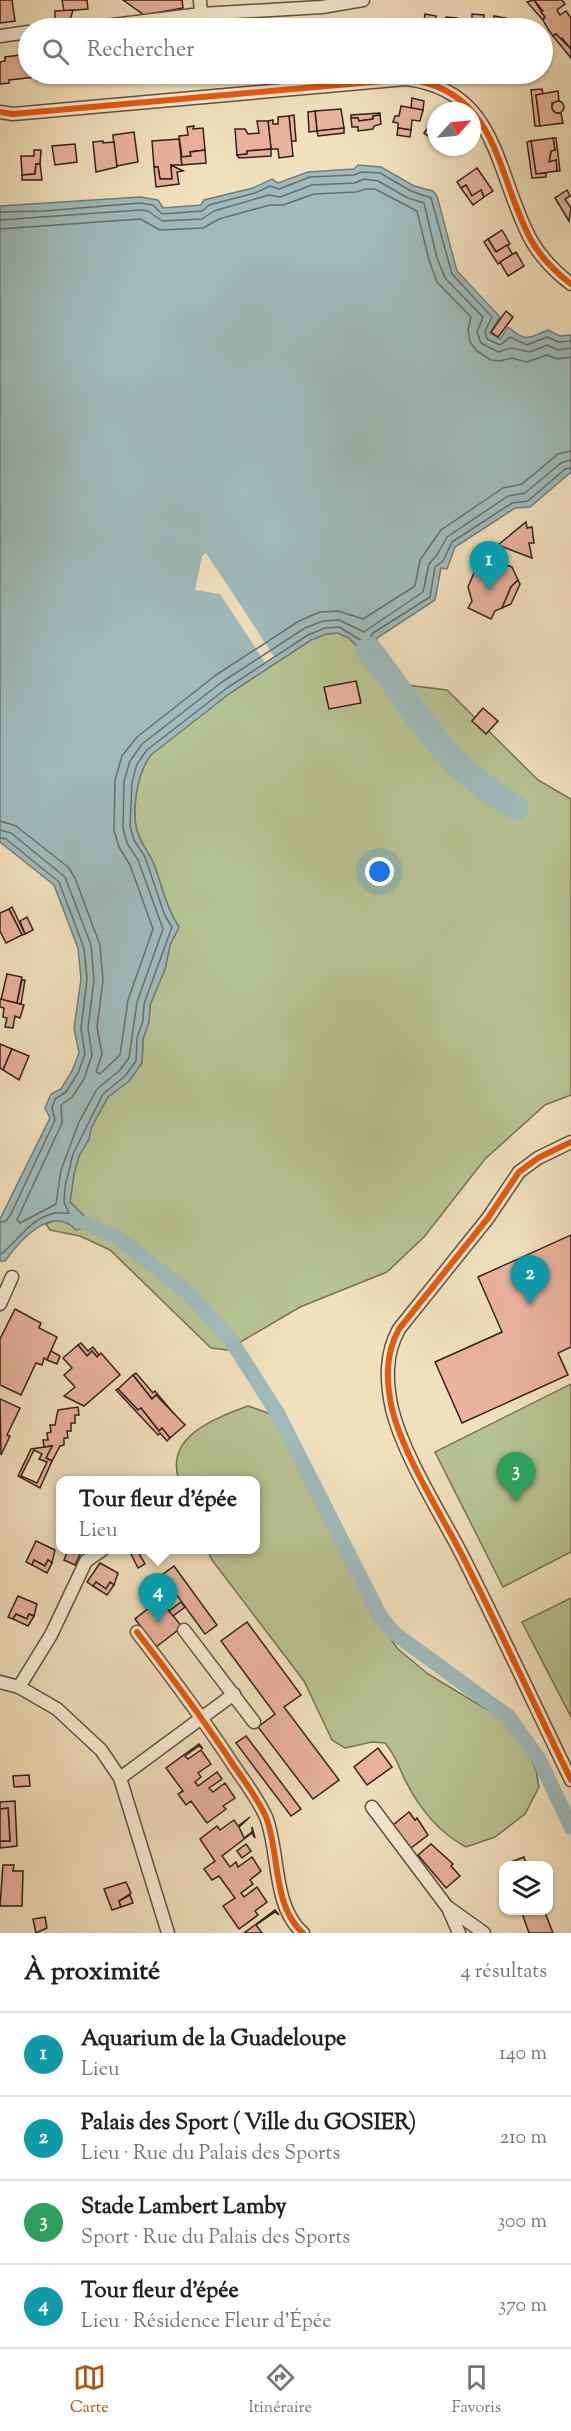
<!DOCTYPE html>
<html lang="fr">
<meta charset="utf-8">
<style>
:root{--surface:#fff;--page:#f2f2f2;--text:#202124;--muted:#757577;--line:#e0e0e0;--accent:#b45309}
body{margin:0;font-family:"Sorts Mill Goudy",serif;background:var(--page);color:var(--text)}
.controls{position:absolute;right:18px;bottom:18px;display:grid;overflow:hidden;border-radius:12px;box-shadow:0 2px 4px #0004}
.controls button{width:54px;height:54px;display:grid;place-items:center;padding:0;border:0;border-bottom:2px solid var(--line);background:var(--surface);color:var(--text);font:30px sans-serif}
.compass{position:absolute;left:427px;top:102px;width:54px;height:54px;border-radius:50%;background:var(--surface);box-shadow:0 2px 4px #0004;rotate:63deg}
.you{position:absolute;left:380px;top:872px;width:21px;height:21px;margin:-15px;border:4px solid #fff;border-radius:50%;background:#1a73e8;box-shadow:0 0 0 9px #1a73e833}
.badge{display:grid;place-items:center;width:39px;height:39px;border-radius:50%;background:var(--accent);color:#fff;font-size:20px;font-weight:700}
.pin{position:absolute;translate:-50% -50px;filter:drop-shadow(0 2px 3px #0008)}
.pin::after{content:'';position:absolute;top:32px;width:21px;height:18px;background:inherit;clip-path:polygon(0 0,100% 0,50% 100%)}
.popup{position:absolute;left:56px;top:1476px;width:204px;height:78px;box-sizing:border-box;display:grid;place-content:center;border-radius:12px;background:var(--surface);filter:drop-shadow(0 2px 4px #0005);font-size:20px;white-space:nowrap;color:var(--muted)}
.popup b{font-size:22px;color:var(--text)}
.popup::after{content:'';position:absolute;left:50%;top:100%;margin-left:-12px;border:12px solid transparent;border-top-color:var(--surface)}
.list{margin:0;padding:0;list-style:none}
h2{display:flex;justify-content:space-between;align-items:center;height:78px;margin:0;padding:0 24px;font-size:26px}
h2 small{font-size:20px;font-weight:400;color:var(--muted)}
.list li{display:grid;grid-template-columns:39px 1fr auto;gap:18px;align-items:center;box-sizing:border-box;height:84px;padding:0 24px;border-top:2px solid var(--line)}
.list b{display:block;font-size:22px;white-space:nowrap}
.list p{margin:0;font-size:20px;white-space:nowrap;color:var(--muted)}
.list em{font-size:20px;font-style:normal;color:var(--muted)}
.icon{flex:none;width:33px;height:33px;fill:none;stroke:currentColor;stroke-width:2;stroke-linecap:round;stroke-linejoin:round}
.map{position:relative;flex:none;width:571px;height:1933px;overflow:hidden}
.search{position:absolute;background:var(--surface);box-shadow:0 2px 4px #0004;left:18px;right:18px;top:18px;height:66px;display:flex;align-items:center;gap:15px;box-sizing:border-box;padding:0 21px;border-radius:33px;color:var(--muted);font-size:22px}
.sheet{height:414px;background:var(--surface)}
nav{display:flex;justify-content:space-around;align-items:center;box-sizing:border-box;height:84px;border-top:2px solid var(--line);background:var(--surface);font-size:16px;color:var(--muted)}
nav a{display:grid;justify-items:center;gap:3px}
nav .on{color:var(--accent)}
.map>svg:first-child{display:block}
.green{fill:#b8c392;stroke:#747257;stroke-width:1.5}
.water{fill:#9fbbbb;stroke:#737d7b;stroke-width:1.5}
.pier{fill:#f1e1bd}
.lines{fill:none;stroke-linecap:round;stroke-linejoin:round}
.shore{stroke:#686e6c;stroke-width:1.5}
.canal{stroke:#9fbbbb;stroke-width:15}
.river{stroke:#9fbbbb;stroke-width:26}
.building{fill:#eab39e;stroke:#31211c;stroke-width:1.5;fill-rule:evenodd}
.minor-casing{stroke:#615144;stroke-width:15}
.minor{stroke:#f6ecd4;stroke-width:12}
.cycleway-casing{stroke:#f6ecd4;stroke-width:10}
.cycleway{stroke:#e8590c;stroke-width:6}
</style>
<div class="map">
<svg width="571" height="1933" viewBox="0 0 571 1933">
<rect width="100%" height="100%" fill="#f1e1bd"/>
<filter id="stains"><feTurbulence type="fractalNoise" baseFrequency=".00333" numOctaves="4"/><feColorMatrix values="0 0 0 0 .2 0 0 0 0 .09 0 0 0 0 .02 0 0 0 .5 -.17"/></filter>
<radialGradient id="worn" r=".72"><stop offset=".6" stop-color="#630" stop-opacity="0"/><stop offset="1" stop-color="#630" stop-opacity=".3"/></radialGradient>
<g class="green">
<path d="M338 633 349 638 359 648 382 679 391 683 447 690 538 780 571 799V1095L545 1105 485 1159 424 1237 387 1272 300 1307 227 1350 211 1348 110 1250 80 1236 50 1230 46 1224C58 1217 71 1221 85 1217L70 1202 74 1174 79 1156 89 1139 91 1128 108 1097 129 1081 142 1063 143 1039 149 1022 150 1005 165 969 170 945 179 927C167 909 162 887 155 867 151 856 145 849 140 838 129 817 137 773 151 754L230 693 311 640 326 634Z"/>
<polygon points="571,1384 571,1552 503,1587 435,1452"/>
<path d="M248 1406 271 1414 284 1430 383 1628 398 1649 428 1674 506 1721 526 1748 536 1770 539 1787 525 1814 495 1837 466 1847C438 1832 419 1808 405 1780 399 1767 395 1754 385 1743L372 1742 345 1748 332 1740 304 1681 212 1560 207 1550H255V1480H179C164 1437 215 1418 248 1406Z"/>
<polygon points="571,1598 571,1717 522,1622"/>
</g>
<path class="water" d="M358 165 381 167 414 186 433 191 437 196 457 271 500 317 490 333 500 339 508 327C526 342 527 339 548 330L560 336 571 335V472L530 507 515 508 455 547 447 569 441 568 435 600 377 638 375 648 363 652 349 638 338 633 326 634 311 640 230 693 151 755C137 773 129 817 140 839 145 849 151 856 155 867 162 887 167 909 179 927L170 945 165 969 150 1005 149 1022 143 1039 142 1063 129 1081 108 1097 91 1128 89 1139 79 1156 74 1174 70 1202 85 1217 84 1228 76 1230C52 1204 20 1240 5 1261H0V1219L50 1118 45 1108 51 1094 61 1089 72 1071 79 1053 74 1028 81 979 78 948 54 885 0 842V206L140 197 158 200 163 208 201 205 204 200 253 188 272 179 278 183 308 172 354 169Z"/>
<polygon class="pier" points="206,553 275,658 266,664 220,594 195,590 202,556"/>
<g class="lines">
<g class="shore">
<polyline points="0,212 44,211 140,203 153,205 162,214 202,211 209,205 255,193 270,186 279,189 310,177 354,175 362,172 380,173 411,191 431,198 452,274 492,317 485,331 487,339 500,345 510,337 527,345 547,337 559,342 571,341"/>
<polyline points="0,220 140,210 148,211 162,221 202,219 214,211 269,195 280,197 312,185 355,183 364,179 378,181 408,198 424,203 437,258 445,278 483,317 477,332 481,343 498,352 511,348 530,352 547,345 558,350 571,348"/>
<polyline points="0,229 140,219 160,230 203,228 219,219 270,205 283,205 314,194 356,192 366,189 375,189 417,211 429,260 437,282 471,317 468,330 470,342 477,351 491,360 500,361 512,358 527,362 547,355 557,359 571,357"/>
<polyline points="0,821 16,826 68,867 75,878 100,945 103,980 97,1027 102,1054 96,1072 100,1074 120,1055 128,1000 153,929 130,865 119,847 114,830 115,780 122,756 137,737 216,675 299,621 320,612 338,611 363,619 415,586 420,560 441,530 503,488 522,484 558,454 571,451"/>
<polyline points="0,830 11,833 65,877 91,945 94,980 88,1028 92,1055 84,1079 72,1097 61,1105 62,1123 17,1220 20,1223 56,1204 61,1170 79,1122 97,1089 119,1071 129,1058 137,1002 163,929 138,860 127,843 123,828 124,781 130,761 142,744 222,682 305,628 323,621 339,620 364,632 423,592 429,564 437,555 447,537 508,496 525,493 561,463 571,460"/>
<polyline points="0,838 6,839 59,882 84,948 87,979 81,1028 85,1054 78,1073 66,1092 55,1099 52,1108 55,1120 11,1214 6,1221 0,1222"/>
<path d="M0 1255C18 1241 30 1219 54 1213 60 1212 64 1214 69 1213L64 1202 65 1187 73 1154 103 1094 125 1076 136 1061 137 1038 143 1021 144 1004 172 927 165 916 145 857 134 840 130 826 132 782 137 764 147 750 227 688 308 635 325 628 339 627 367 644 373 633 430 597 435 567 443 561 452 542 512 503 528 501 565 469 571 468"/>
</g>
<polyline class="canal" points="85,1223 117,1237 188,1293 230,1339 278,1414 380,1616 394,1633 509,1717 539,1759 571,1827"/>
<path class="river" d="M369 650C399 688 429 738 464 770 480 785 497 796 516 808"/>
</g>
<g class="building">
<polygon points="0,0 12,0 15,21 0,23"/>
<polygon points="62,0 87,0 88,9 64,11"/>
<polygon points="123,0 182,0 183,8 144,15"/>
<polygon points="534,0 545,17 543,20 527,2"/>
<polygon points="534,0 562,0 565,4 557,10 560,15 566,11 571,18 571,49 562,38 560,40 556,34 553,36 548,29 543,20 545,17 541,12 543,11"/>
<polygon points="73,10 68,26 62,27 55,19 55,11"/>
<polygon points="425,14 436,16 435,25 445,23 446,17 457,18 456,24 472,22 472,14 484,15 483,22 494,23 494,16 506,18 504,28 423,28"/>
<polygon points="227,18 228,28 217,28 216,20"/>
<polygon points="556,34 571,49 571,58 553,36"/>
<polygon points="28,54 28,74 52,74 52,79 37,81 36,77 9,80 9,83 0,84 0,62 5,61 5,57"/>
<polygon points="542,89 543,94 536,95 540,126 535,126 531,90"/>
<polygon points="558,91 559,101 552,103 552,108 556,113 561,113 563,123 540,126 536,95"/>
<polygon points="412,98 424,101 423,110 411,108"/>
<circle cx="558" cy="107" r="6"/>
<polygon points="401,106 423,110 420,121 412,120 411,130 398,128 398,123 393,122 395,116 399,116"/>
<polygon points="341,109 344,128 317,131 315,111"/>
<polygon points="315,111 317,131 309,132 308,112"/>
<polygon points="380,113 380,115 373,116 373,119 359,121 358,118 351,118 351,115"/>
<polygon points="294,115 296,141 291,141 289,116"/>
<polygon points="380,115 381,124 374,126 373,129 358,131 358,127 352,127 351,118 358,118 359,121 373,119 373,116"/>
<polygon points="289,116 293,156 279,158 278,149 271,149 268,121 273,120 273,124 278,124 278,117"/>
<polygon points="436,117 436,142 424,133"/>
<polygon points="257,121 268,121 271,149 247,151 247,154 237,155 235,129 245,129 248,134 259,133"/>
<polygon points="194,126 193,129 203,128 205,150 190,152 191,156 182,157 179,136 188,135 187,127"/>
<polygon points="344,128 344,133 318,136 317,131"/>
<polygon points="398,128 411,130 410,137 397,135"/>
<polygon points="134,132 138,162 116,166 113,135"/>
<polygon points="553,138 556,138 560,171 557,171 556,160 549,162 551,151 555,150"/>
<polygon points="553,138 555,150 551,151 549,162 556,160 557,171 536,174 531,141"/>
<polygon points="179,139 182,165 171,165 172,179 160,179 158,167 154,167 152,141"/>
<polygon points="103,141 103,143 114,142 117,167 96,172 93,142"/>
<polygon points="531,141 536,174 546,173 546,177 532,178 527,142"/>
<polygon points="75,144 77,162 55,165 52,146"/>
<polygon points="271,149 271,156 239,158 237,155 247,154 247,151"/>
<polygon points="34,150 41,150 40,164 36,164 35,174 22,175 21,156 34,156"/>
<polygon points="205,150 206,163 182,165 181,157 191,156 190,152"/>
<polygon points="36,164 40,164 42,180 22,180 22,175 35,174"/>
<polygon points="171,165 183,171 177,172 179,184 156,187 154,167 158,167 160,179 172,179"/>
<polygon points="477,168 493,191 484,197 481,190 472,196 466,185 461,188 457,182"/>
<polygon points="466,185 472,196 481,190 484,197 473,205 461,188"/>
<polygon points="567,190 570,196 565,199 571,208 569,221 555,198"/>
<polygon points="502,230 510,244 496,252 488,239"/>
<polygon points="488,239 496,252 507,245 513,255 498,264 484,242"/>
<polygon points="516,252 524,266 508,276 500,262"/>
<polygon points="506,311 513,317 498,337 491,332"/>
<polygon points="526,522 527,528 532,527 534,543 529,543 532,558 498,545"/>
<polygon points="486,557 512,567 518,580 511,587 502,608 495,611 491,619 468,608 472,601 468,587 479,561"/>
<polygon points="518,580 520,584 511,604 502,608 511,587"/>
<polygon points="356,681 361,703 329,709 324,687"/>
<polygon points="483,708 498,721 486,734 472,721"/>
<polygon points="12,907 25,934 22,935 9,909"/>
<polygon points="9,909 22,935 6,943 0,931 0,913"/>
<polygon points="27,917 33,930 25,934 20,921"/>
<polygon points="7,974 22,977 17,1003 1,1000"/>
<polygon points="22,980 25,980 21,1004 17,1003"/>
<polygon points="0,999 24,1005 20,1018 15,1016 13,1028 5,1027 7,1018 3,1017 4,1008 0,1007"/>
<polygon points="0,1044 12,1049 3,1070 0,1068"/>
<polygon points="12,1049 29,1056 19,1080 3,1070"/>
<polygon points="571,1235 571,1347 558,1353 568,1375 462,1423 435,1362 502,1332 478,1277"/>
<polygon points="15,1309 41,1323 39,1328 57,1337 47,1360 44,1358 42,1365 36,1363 21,1395 0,1385 0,1339"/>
<polygon points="81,1343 88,1351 93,1347 99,1355 97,1357 92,1351 87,1356 78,1345"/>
<polygon points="78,1345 87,1356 92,1351 97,1357 101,1353 120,1375 84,1406 64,1396 75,1387 64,1375 72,1368 63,1358"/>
<polygon points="51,1351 60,1356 57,1364 47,1360"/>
<polygon points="136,1373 153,1393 155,1391 175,1415 173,1417 156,1395 152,1399 133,1375"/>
<polygon points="133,1375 152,1399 156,1395 185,1425 170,1438 162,1428 159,1431 141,1408 138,1410 118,1389"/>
<polygon points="118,1389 138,1410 141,1408 159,1431 162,1428 170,1438 167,1441 160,1433 158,1435 116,1390"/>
<polygon points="0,1399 20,1408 7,1435 10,1436 1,1455"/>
<polygon points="78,1407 79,1415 75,1415 75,1423 71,1423 71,1431 67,1431 68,1438 64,1438 64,1445 60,1446 52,1461 46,1458 52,1446 44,1447 43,1440 48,1440 47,1433 51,1432 50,1425 55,1425 58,1410"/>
<path d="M52 1446 46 1458 52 1461 40 1488 18 1476 31 1449ZM34 1450 42 1454 39 1459 47 1462 37 1483 21 1476Z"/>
<polygon points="36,1541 55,1550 52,1563 48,1560 45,1566 34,1560 32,1565 26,1562"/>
<polygon points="68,1550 81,1552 75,1565 64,1560"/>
<polygon points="129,1550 137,1550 145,1564 138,1568"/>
<polygon points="34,1560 45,1566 48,1560 52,1563 47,1573 32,1565"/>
<polygon points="100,1563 118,1573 114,1585 110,1582 106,1589 96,1582 93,1586 87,1582"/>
<polygon points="174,1566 217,1625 205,1634 162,1575"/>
<polygon points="96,1582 106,1589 110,1582 114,1585 107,1595 93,1586"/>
<polygon points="18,1596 37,1604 34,1616 29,1614 27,1619 16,1614 13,1619 8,1617"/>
<polygon points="160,1599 182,1627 156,1647 135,1619"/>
<polygon points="181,1602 185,1607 173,1616 169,1611"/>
<polygon points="16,1614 27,1619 29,1614 34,1616 28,1626 13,1619"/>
<polygon points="247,1622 301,1695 284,1707 339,1780 313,1799 258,1727 275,1714 221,1641"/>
<polygon points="246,1736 301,1809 291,1816 236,1743"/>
<polygon points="199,1744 203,1749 199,1746 185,1756 188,1759 201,1750 211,1764 198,1773 201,1777 195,1782 198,1786 217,1772 222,1779 209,1788 213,1792 225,1783 235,1798 223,1806 226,1809 207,1823 191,1801 186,1805 178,1794 183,1791 166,1768"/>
<polygon points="378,1748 392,1767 367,1785 354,1767"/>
<polygon points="29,1775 30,1786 14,1787 13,1776"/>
<polygon points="15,1801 17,1846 0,1848 0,1841 10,1841 8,1808 0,1809 0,1802"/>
<polygon points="8,1808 10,1841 0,1841 0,1809"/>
<polygon points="409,1812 415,1820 417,1818 428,1835 411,1848 393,1825"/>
<polygon points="250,1817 239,1827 244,1838 252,1832 252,1827 255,1838 252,1833 222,1856 230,1867 236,1862 238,1867 252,1857 261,1871 250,1880 253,1884 241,1893 244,1897 257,1887 267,1902 255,1911 258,1915 239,1929 223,1906 235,1898 219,1876 212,1880 204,1869 215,1861 200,1839 217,1826 220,1830 234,1820 238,1826"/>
<polygon points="246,1844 251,1851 242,1858 237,1851"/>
<polygon points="431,1844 453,1864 451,1866 460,1876 446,1888 418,1855"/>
<polygon points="524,1857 527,1866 504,1866 503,1865"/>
<polygon points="3,1865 14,1865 13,1871 23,1871 22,1906 0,1906"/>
<polygon points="126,1882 131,1893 119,1901 121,1907 112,1910 104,1889"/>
<polygon points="130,1895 133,1903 121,1907 119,1901"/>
<polygon points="275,1910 279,1915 275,1912 256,1925 262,1933 244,1933"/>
<polygon points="521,1910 544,1910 553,1933 529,1933"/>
<polygon points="45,1917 47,1928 36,1933 33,1919"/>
</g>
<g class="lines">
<g class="minor-casing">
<g id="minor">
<polyline points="200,0 201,14"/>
<polyline points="89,28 201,14 322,7 363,0"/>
<polyline points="0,36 28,32"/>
<path d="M0 112 13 114 406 79C499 90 495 173 531 240 540 256 556 273 571 284"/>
<path d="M571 1142 538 1158 519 1172 488 1218 399 1329C385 1354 386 1381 392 1409 403 1454 439 1511 461 1553 499 1628 534 1704 571 1780"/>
<polyline points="0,1304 12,1277"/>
<polyline points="184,1630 254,1722"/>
<path d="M137 1632C171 1676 204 1720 234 1766 245 1782 258 1799 266 1817 280 1853 272 1906 303 1933"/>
<polyline points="0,1682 19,1687 57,1709 101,1750 120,1778 168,1933"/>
<polyline points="19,1687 51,1635 86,1561 102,1550"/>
<polyline points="120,1778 234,1694"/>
<polyline points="372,1807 448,1908 459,1933"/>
<polyline points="449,1908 484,1933"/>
</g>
</g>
<use href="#minor" class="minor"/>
<g class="cycleway-casing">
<g id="cycleway">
<path d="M0 112 13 114 406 79C499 90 495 173 531 240 540 256 556 273 571 284"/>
<path d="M571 1142 538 1158 519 1172 488 1218 399 1329C385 1354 386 1381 392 1409 403 1454 439 1511 461 1553 499 1628 534 1704 571 1780"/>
<path d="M137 1632C171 1676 204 1720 234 1766 245 1782 258 1799 266 1817 280 1853 272 1906 303 1933"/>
</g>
</g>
<use href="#cycleway" class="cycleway"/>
</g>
<rect width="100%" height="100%" filter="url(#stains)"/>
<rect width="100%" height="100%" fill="url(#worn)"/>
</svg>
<div class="controls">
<button><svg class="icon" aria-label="layers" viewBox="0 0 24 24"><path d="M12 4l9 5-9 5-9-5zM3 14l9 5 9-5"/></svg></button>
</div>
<svg class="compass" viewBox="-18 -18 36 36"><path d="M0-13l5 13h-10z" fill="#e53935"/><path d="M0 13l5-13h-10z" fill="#757577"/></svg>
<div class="you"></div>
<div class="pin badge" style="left:489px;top:591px;background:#0f9aa8">1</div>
<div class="pin badge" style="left:530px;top:1305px;background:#0f9aa8">2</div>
<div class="pin badge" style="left:516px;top:1502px;background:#2e9e5b">3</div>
<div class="pin badge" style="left:158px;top:1623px;background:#0f9aa8">4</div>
<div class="popup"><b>Tour fleur d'épée</b>Lieu</div>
<div class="search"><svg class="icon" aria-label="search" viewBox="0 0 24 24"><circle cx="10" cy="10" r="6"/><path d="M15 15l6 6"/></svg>Rechercher</div>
</div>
<section class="sheet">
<h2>À proximité<small>4 résultats</small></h2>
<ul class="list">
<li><span class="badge" style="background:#0f9aa8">1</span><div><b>Aquarium de la Guadeloupe</b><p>Lieu</p></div><em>140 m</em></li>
<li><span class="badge" style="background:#0f9aa8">2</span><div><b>Palais des Sport ( Ville du GOSIER)</b><p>Lieu · Rue du Palais des Sports</p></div><em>210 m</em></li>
<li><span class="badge" style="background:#2e9e5b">3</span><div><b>Stade Lambert Lamby</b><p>Sport · Rue du Palais des Sports</p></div><em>300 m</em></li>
<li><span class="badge" style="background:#0f9aa8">4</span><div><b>Tour fleur d'épée</b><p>Lieu · Résidence Fleur d'Épée</p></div><em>370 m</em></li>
</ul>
</section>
<nav>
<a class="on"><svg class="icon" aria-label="map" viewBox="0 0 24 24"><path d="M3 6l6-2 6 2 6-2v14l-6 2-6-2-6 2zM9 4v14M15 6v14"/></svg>Carte</a>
<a><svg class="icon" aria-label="directions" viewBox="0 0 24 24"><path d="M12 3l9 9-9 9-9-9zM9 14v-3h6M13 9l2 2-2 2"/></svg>Itinéraire</a>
<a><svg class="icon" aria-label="saved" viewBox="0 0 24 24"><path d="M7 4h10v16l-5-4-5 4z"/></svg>Favoris</a>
</nav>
